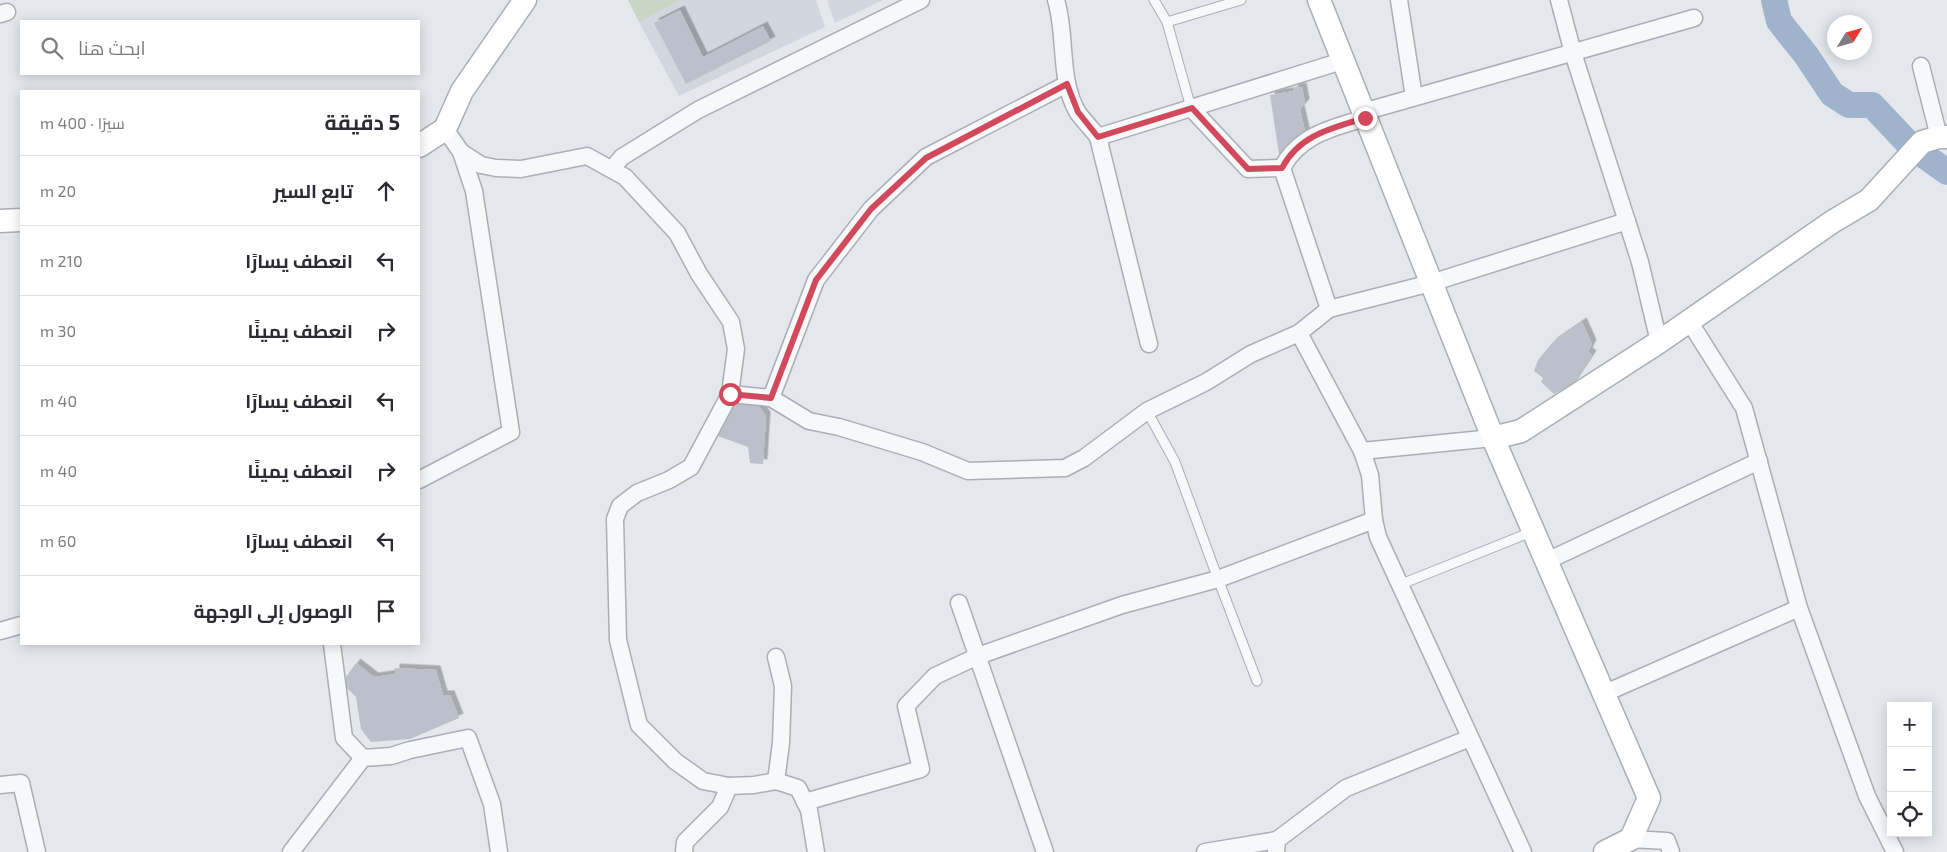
<!DOCTYPE html>
<html lang="ar">
<meta charset="utf-8">
<style>
:root{--surface:#fff;--page:#f2f2f3;--text:#2b2b33;--muted:#7c7c81;--line:#e1e1e2}
body{margin:0;font-family:"Exo 2",Cairo,sans-serif;background:var(--page);color:var(--text);direction:rtl}
.controls{position:absolute;right:15px;bottom:15px;display:grid;overflow:hidden;border-radius:0px;box-shadow:0 2px 12px #0003}
.controls button{width:45px;height:45px;display:grid;place-items:center;padding:0;border:0;border-bottom:1px solid var(--line);background:var(--surface);color:var(--text);font:25px sans-serif}
.compass{position:absolute;left:1827px;top:15px;width:45px;height:45px;border-radius:50%;background:var(--surface);box-shadow:0 2px 12px #0003;rotate:53deg}
.stop{position:absolute;width:15px;height:15px;margin:-11px;border:4px solid #d1495b;border-radius:50%;background:#fff}
.stop.end{background:#d1495b;border-color:#fff;box-shadow:0 1px 5px #0008}
.list{margin:0;padding:0;list-style:none}
h2{display:flex;justify-content:space-between;align-items:center;height:65px;margin:0;padding:0 20px;font-size:21px}
h2 small{font-size:16px;font-weight:400;color:var(--muted)}
.list li{display:grid;grid-template-columns:32px 1fr auto;gap:15px;align-items:center;box-sizing:border-box;height:70px;padding:0 20px;border-top:1px solid var(--line)}
.list b{display:block;font-size:19px;white-space:nowrap}
.list em{font-size:16px;font-style:normal;color:var(--muted)}
.icon{flex:none;width:28px;height:28px;fill:none;stroke:currentColor;stroke-width:2;stroke-linecap:round;stroke-linejoin:round}
.map{position:relative;flex:none;width:1947px;height:852px;overflow:hidden;direction:ltr}
.search{position:absolute;background:var(--surface);box-shadow:0 2px 12px #0003;left:20px;top:20px;width:400px;height:55px;display:flex;align-items:center;gap:12px;box-sizing:border-box;padding:0 18px;border-radius:0px;color:var(--muted);font-size:19px}
.panel{position:absolute;background:var(--surface);box-shadow:0 2px 12px #0003;left:20px;top:90px;width:400px;height:555px;border-radius:0px;direction:rtl}
.map>svg:first-child{display:block}
.built{fill:#d2d6de}
.green{fill:#c9d6c5}
.lines{fill:none;stroke-linecap:round;stroke-linejoin:round}
.river{stroke:#9fb4cc;stroke-width:26}
.building{fill:#bbc0ca;filter:url(#shadow)}
.lane-casing{stroke:#a9aeb7;stroke-width:11}
.street-casing{stroke:#a9aeb7;stroke-width:19}
.secondary-casing{stroke:#a9aeb7;stroke-width:25}
.lane{stroke:#f7f8fa;stroke-width:9}
.street{stroke:#f7f8fa;stroke-width:16}
.secondary{stroke:#fff;stroke-width:22}
.route{stroke:#d1495b;stroke-width:6}
</style>
<div class="map">
<svg width="1947" height="852" viewBox="0 0 1947 852">
<defs>
<filter id="shadow"><feDropShadow dx="4.5" dy="-4.5" stdDeviation="0" flood-color="#0004"/></filter>
</defs>
<rect width="100%" height="100%" fill="#e4e7ec"/>
<g class="built">
<polygon points="681,0 816,0 825,27 679,96 639,22"/>
<polygon points="827,0 883,0 835,23"/>
</g>
<polygon class="green" points="628,0 681,0 639,22"/>
<g class="lines">
<g class="river">
<polyline points="1774,0 1779,21 1806,55 1832,94 1849,105 1872,105 1906,141"/>
<polyline points="1926,157 1947,172"/>
</g>
</g>
<g class="building">
<polygon points="680,10 703,57 763,26 771,41 686,84 654,23"/>
<polygon points="1302,87 1305,103 1300,109 1306,136 1279,154 1270,95 1294,91 1293,88"/>
<polygon points="1582,322 1592,344 1588,352 1592,355 1572,385 1554,394 1541,382 1543,378 1534,371 1538,360 1553,342"/>
<polygon points="738,398 754,400 766,416 763,464 750,463 748,447 718,436"/>
<polygon points="356,663 374,677 395,674 395,668 436,670 443,695 450,695 459,718 410,739 371,742 361,729 356,697 346,687 345,678"/>
</g>
<g class="lines">
<g class="lane-casing">
<g id="lane">
<polyline points="1154,0 1167,22 1191,108"/>
<polyline points="1167,22 1241,0"/>
<polyline points="1147,411 1175,462 1218,579 1257,681"/>
<polyline points="1399,585 1534,531"/>
</g>
</g>
<g class="street-casing">
<g id="street">
<path d="M1056 0C1067 36 1058 79 1078 113 1084 121 1092 129 1098 137L1149 344"/>
<polyline points="1399,0 1414,97"/>
<polyline points="1559,0 1573,53 1640,262 1659,342"/>
<polyline points="0,14 7,12"/>
<polyline points="1921,66 1939,137"/>
<polyline points="1191,108 1248,169 1282,168 1329,309"/>
<polyline points="1363,112 1694,18"/>
<polyline points="1098,137 1342,61"/>
<polyline points="461,152 481,165 496,168 521,169 587,156 625,177 677,233 699,274 731,322 736,349 730,394 691,467 669,480 637,493 620,506 615,519 618,640 639,725 675,761 703,781 729,786 754,785 776,781 798,788 809,810 816,852"/>
<path d="M1282 168C1299 135 1332 128 1365 118"/>
<polyline points="612,169 622,157 698,110 921,0"/>
<polyline points="1689,321 1744,408 1799,608 1867,796 1895,852"/>
<polyline points="1299,333 1362,451 1370,475 1374,520 1378,537 1523,852"/>
<polyline points="730,394 771,398 809,421 839,427 922,452 968,471 1065,468 1084,458 1147,411 1206,382 1251,354 1299,333 1329,309 1431,283 1627,221"/>
<polyline points="771,398 816,280 871,209 926,157 1067,84"/>
<polyline points="1362,451 1493,438"/>
<polyline points="419,480 511,432 474,191 461,152 445,129"/>
<polyline points="1547,561 1759,461"/>
<polyline points="959,603 1045,852"/>
<polyline points="0,631 21,625"/>
<polyline points="332,644 344,738 363,758 391,756 410,750 468,738 492,804 499,852"/>
<polyline points="776,657 783,686 781,743 776,781"/>
<polyline points="1603,694 1799,608"/>
<polyline points="0,785 21,783 37,852"/>
<polyline points="805,802 921,769 906,706 935,676 978,656 1122,605 1218,579 1374,520"/>
<polyline points="1631,839 1667,841 1671,852"/>
<polyline points="291,852 363,758"/>
<polyline points="684,852 685,842 720,807 729,786"/>
<polyline points="1205,852 1277,840"/>
<polyline points="1276,852 1277,840 1346,788 1470,738"/>
</g>
</g>
<g class="secondary-casing">
<g id="secondary">
<polyline points="1319,0 1493,438 1649,798 1631,839 1605,852"/>
<polyline points="419,146 445,129 462,91 525,0"/>
<polyline points="0,221 21,220"/>
<polyline points="1493,438 1521,431 1659,342 1832,222 1869,200 1922,142 1939,137 1947,137"/>
</g>
</g>
<use href="#lane" class="lane"/>
<use href="#street" class="street"/>
<use href="#secondary" class="secondary"/>
</g>
<g class="lines">
<path class="route" d="M730 394 771 398 816 280 871 209 926 158 1067 84 1078 112 1098 137 1192 108 1248 169 1282 168C1299 135 1332 128 1365 118"/>
</g>
</svg>
<div class="controls">
<button>+</button>
<button>−</button>
<button><svg class="icon" aria-label="locate" viewBox="0 0 24 24"><circle cx="12" cy="12" r="6"/><path d="M12 2v4M12 18v4M2 12h4M18 12h4"/></svg></button>
</div>
<svg class="compass" viewBox="-18 -18 36 36"><path d="M0-13l5 13h-10z" fill="#e53935"/><path d="M0 13l5-13h-10z" fill="#7c7c81"/></svg>
<div class="stop" style="left:730px;top:394px"></div>
<div class="stop end" style="left:1365px;top:118px"></div>
<div class="search"><svg class="icon" aria-label="search" viewBox="0 0 24 24"><circle cx="10" cy="10" r="6"/><path d="M15 15l6 6"/></svg>ابحث هنا</div>
<section class="panel">
<h2>5 دقيقة<small>سيرًا · 400 m</small></h2>
<ul class="list">
<li><svg class="icon" aria-label="ahead" viewBox="0 0 24 24"><path d="M12 20V5M6 11l6-6 6 6"/></svg><div><b>تابع السير</b></div><em>20 m</em></li>
<li><svg class="icon" aria-label="left" viewBox="0 0 24 24"><path d="M17 20v-9H6M10 6l-5 5 5 5"/></svg><div><b>انعطف يسارًا</b></div><em>210 m</em></li>
<li><svg class="icon" aria-label="right" viewBox="0 0 24 24"><path d="M7 20v-9h11M14 6l5 5-5 5"/></svg><div><b>انعطف يمينًا</b></div><em>30 m</em></li>
<li><svg class="icon" aria-label="left" viewBox="0 0 24 24"><path d="M17 20v-9H6M10 6l-5 5 5 5"/></svg><div><b>انعطف يسارًا</b></div><em>40 m</em></li>
<li><svg class="icon" aria-label="right" viewBox="0 0 24 24"><path d="M7 20v-9h11M14 6l5 5-5 5"/></svg><div><b>انعطف يمينًا</b></div><em>40 m</em></li>
<li><svg class="icon" aria-label="left" viewBox="0 0 24 24"><path d="M17 20v-9H6M10 6l-5 5 5 5"/></svg><div><b>انعطف يسارًا</b></div><em>60 m</em></li>
<li><svg class="icon" aria-label="arrive" viewBox="0 0 24 24"><path d="M6 21V4h12l-3 4 3 4H6"/></svg><div><b>الوصول إلى الوجهة</b></div></li>
</ul>
</section>
</div>
